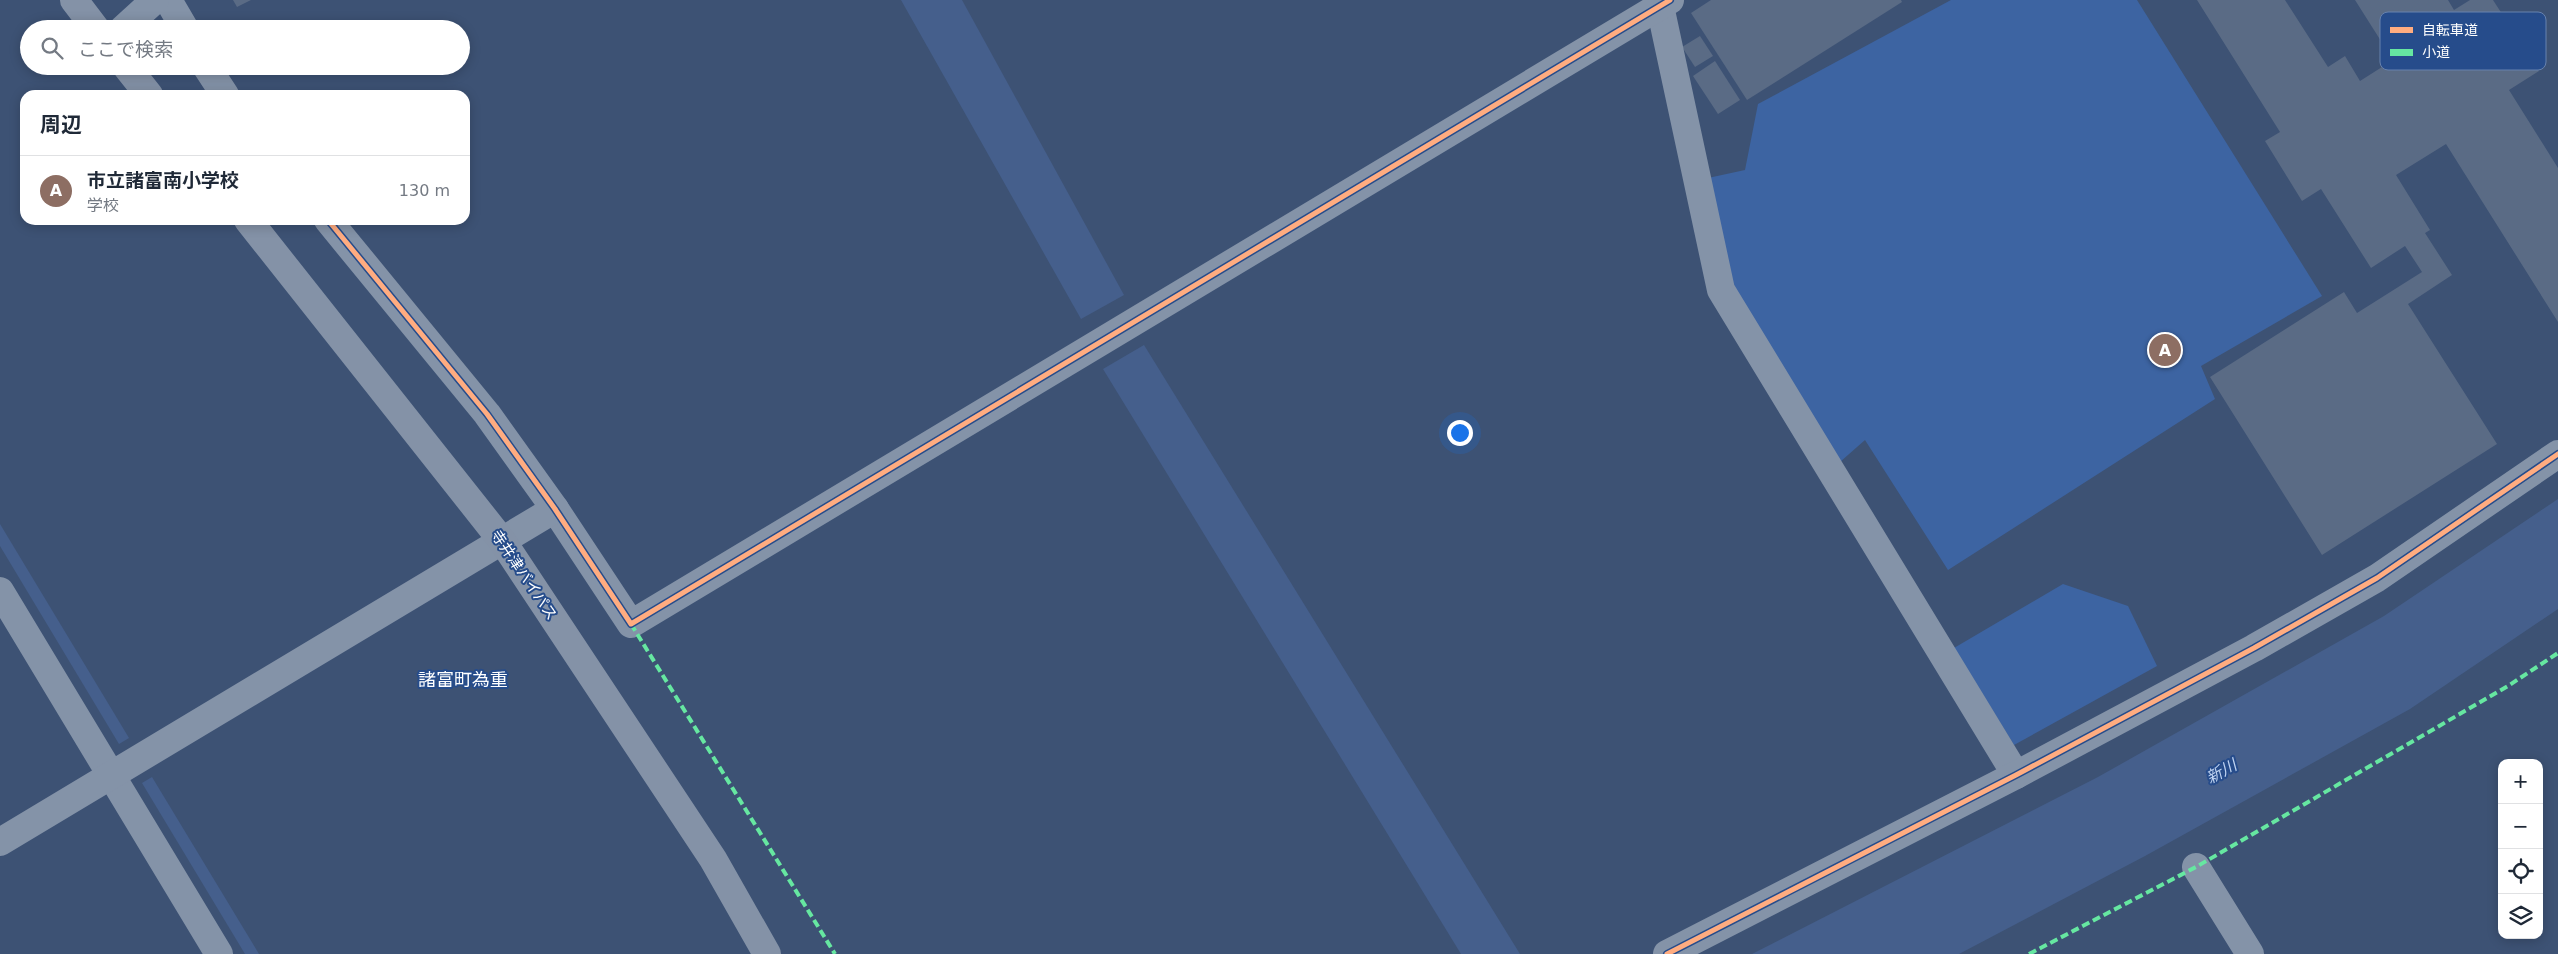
<!DOCTYPE html>
<html lang="ja">
<meta charset="utf-8">
<style>
:root{--surface:#fff;--page:#f6f6f7;--text:#1f2937;--muted:#747a83;--line:#e0e1e3;--accent:#111827}
body{margin:0;font-family:"DejaVu Sans","Noto Sans JP",sans-serif;background:var(--page);color:var(--text)}
.controls{position:absolute;right:15px;bottom:15px;display:grid;overflow:hidden;border-radius:10px;box-shadow:0 2px 12px #0003}
.controls button{width:45px;height:45px;display:grid;place-items:center;padding:0;border:0;border-bottom:1px solid var(--line);background:var(--surface);color:var(--text);font:25px sans-serif}
.you{position:absolute;left:1459px;top:432px;width:18px;height:18px;margin:-12px;border:4px solid #fff;border-radius:50%;background:#1a73e8;box-shadow:0 0 0 8px #1a73e833}
.badge{display:grid;place-items:center;width:32px;height:32px;border-radius:50%;background:var(--accent);color:#fff;font-size:16px;font-weight:700}
.pin{position:absolute;translate:-50% -50%;border:2px solid #fff;box-shadow:0 1px 5px #0006}
.list{margin:0;padding:0;list-style:none}
h2{display:flex;justify-content:space-between;align-items:center;height:65px;margin:0;padding:0 20px;font-size:21px}
h2 small{font-size:16px;font-weight:400;color:var(--muted)}
.list li{display:grid;grid-template-columns:32px 1fr auto;gap:15px;align-items:center;box-sizing:border-box;height:70px;padding:0 20px;border-top:1px solid var(--line)}
.list b{display:block;font-size:19px;white-space:nowrap}
.list p{margin:0;font-size:16px;white-space:nowrap;color:var(--muted)}
.list em{font-size:16px;font-style:normal;color:var(--muted)}
.icon{flex:none;width:28px;height:28px;fill:none;stroke:currentColor;stroke-width:2;stroke-linecap:round;stroke-linejoin:round}
.map{position:relative;flex:none;width:2558px;height:954px;overflow:hidden}
.search{position:absolute;background:var(--surface);box-shadow:0 2px 12px #0003;left:20px;top:20px;width:450px;height:55px;display:flex;align-items:center;gap:12px;box-sizing:border-box;padding:0 18px;border-radius:28px;color:var(--muted);font-size:19px}
.panel{position:absolute;background:var(--surface);box-shadow:0 2px 12px #0003;left:20px;top:90px;width:450px;height:135px;border-radius:15px}
.map>svg:first-child{display:block}
.green{fill:#3d64a2}
.water{fill:#455f8c}
.building{fill:#5a6b85}
.lines{fill:none;stroke-linecap:round;stroke-linejoin:round}
.minor{stroke:#8493a8;stroke-width:28}
.trunk{stroke:#8492a7;stroke-width:28}
.quiet{stroke:#66e7a1;stroke-width:4;stroke-dasharray:8 4;stroke-linecap:butt}
.cycleway-casing{stroke:#264c8b;stroke-width:8}
.cycleway{stroke:#ffac80;stroke-width:5}
.labels{text-anchor:middle;stroke-width:4;stroke-linejoin:round;paint-order:stroke}
.street-label{font-size:15px;fill:#fff;stroke:#264c8b}
.water-label{font-size:16px;font-style:italic;fill:#bfd3f1;stroke:#264c8b}
.quarter-label{font-size:18px;fill:#fff;stroke:#264c8b}
.key{fill:#264c8b;stroke:#6782ae;stroke-width:1}
.key-label{font-size:14px;fill:#fff}
</style>
<div class="map">
<svg width="2558" height="954" viewBox="0 0 2558 954">
<rect width="100%" height="100%" fill="#3d5274"/>
<g class="green">
<polygon points="1951,0 2137,0 2322,296 2201,366 2215,399 1948,570 1865,440 1840,462 1730,283 1708,178 1745,170 1758,104"/>
<polygon points="2063,584 2128,606 2157,666 2014,745 1954,648"/>
</g>
<g class="water">
<polygon points="901,0 962,0 1124,295 1081,319"/>
<polygon points="1144,345 1520,954 1461,954 1103,369"/>
<polygon points="2558,499 2558,609 2410,709 2145,856 1959,954 1752,954 2098,777 2384,616"/>
<polygon points="0,524 129,738 119,744 0,546"/>
<polygon points="152,777 259,954 245,954 142,783"/>
</g>
<g class="building">
<polygon points="233,0 251,0 237,7"/>
<polygon points="1711,0 1901,0 1902,2 1747,100 1691,13"/>
<polygon points="2197,0 2285,0 2328,67 2345,56 2360,81 2393,60 2355,0 2448,0 2454,10 2470,0 2493,0 2539,71 2509,90 2558,168 2558,322 2446,144 2396,175 2430,230 2425,233 2452,275 2408,304 2497,444 2322,555 2210,377 2344,292 2357,313 2422,272 2405,246 2371,268 2321,189 2302,201 2265,141 2280,132"/>
<polygon points="1700,36 1713,56 1695,67 1682,47"/>
<polygon points="1715,61 1740,100 1718,114 1693,76"/>
</g>
<g class="lines">
<g class="minor">
<polyline points="168,0 185,29"/>
<polyline points="1657,0 1660,6 1721,290 2016,775"/>
<polyline points="123,29 155,0"/>
<polyline points="206,66 225,95"/>
<polyline points="328,220 487,414 555,509 631,624 1670,0"/>
<polyline points="0,591 219,954"/>
<polyline points="0,842 555,509"/>
<polyline points="2196,867 2250,954"/>
<polyline points="1667,954 2016,775 2254,648 2377,578 2558,454"/>
</g>
<g class="trunk">
<polyline points="74,0 96,29"/>
<polyline points="126,66 149,95"/>
<polyline points="248,220 503,542 713,859 767,954"/>
</g>
<g class="quiet">
<polyline points="631,624 835,954"/>
<polyline points="2029,954 2196,867 2508,686 2558,653"/>
</g>
<g class="cycleway-casing">
<g id="cycleway">
<polyline points="328,220 487,414 555,509 631,624 1670,0"/>
<polyline points="1667,954 2016,775 2254,648 2377,578 2558,454"/>
</g>
</g>
<use href="#cycleway" class="cycleway"/>
</g>
<g class="labels">
<g class="street-label">
<text transform="translate(524 575) rotate(56)" y="5">寺井津バイパス</text>
</g>
<g class="water-label">
<text transform="translate(2221 771) rotate(-29)" y="6">新川</text>
</g>
<g class="quarter-label">
<text x="463" y="686">諸富町為重</text>
</g>
</g>
<rect x="2380" y="12" width="166" height="58" rx="8" class="key"/>
<rect x="2390" y="27" width="23" height="6" fill="#ffac80"/>
<rect x="2390" y="49" width="23" height="7" fill="#66e7a1"/>
<g class="key-label">
<text x="2422" y="35">自転車道</text>
<text x="2422" y="57">小道</text>
</g>
</svg>
<div class="controls">
<button>+</button>
<button>−</button>
<button><svg class="icon" aria-label="locate" viewBox="0 0 24 24"><circle cx="12" cy="12" r="6"/><path d="M12 2v4M12 18v4M2 12h4M18 12h4"/></svg></button>
<button><svg class="icon" aria-label="layers" viewBox="0 0 24 24"><path d="M12 4l9 5-9 5-9-5zM3 14l9 5 9-5"/></svg></button>
</div>
<div class="you"></div>
<div class="pin badge" style="left:2165px;top:350px;background:#8d6e63">A</div>
<div class="search"><svg class="icon" aria-label="search" viewBox="0 0 24 24"><circle cx="10" cy="10" r="6"/><path d="M15 15l6 6"/></svg>ここで検索</div>
<section class="panel">
<h2>周辺<small></small></h2>
<ul class="list">
<li><span class="badge" style="background:#8d6e63">A</span><div><b>市立諸富南小学校</b><p>学校</p></div><em>130 m</em></li>
</ul>
</section>
</div>
